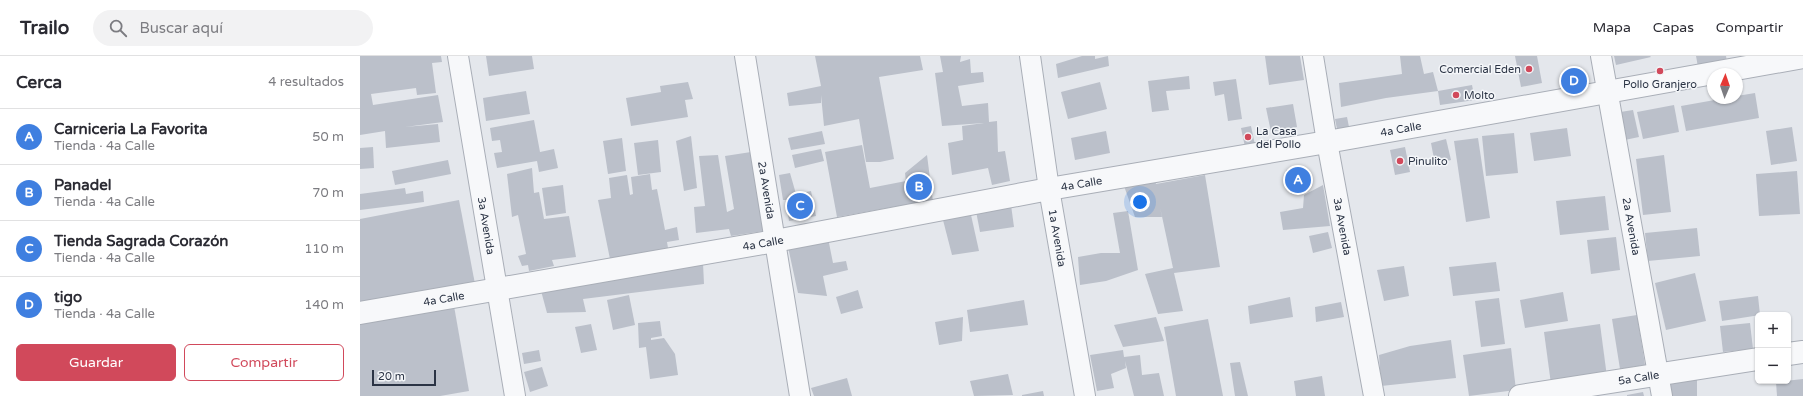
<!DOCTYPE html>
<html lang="es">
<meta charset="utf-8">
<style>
:root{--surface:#fff;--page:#f2f2f3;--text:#2b2b33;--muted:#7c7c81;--line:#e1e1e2;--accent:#d1495b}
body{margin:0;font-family:"Varela Round",sans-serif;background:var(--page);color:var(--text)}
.controls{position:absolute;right:12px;bottom:12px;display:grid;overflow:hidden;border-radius:6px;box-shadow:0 1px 3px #0004}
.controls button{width:36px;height:36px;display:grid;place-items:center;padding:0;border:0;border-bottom:1px solid var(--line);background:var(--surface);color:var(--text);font:20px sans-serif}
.compass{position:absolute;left:1347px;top:12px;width:36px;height:36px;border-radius:50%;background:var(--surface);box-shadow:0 1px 3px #0004;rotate:2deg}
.scale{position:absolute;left:12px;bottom:10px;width:64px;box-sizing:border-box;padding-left:4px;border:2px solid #2b3445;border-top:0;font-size:11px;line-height:14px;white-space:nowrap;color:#2b3445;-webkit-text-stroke:3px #f4f6f9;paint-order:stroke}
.you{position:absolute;left:780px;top:146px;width:14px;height:14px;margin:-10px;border:3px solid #fff;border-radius:50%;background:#1a73e8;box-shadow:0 0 0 6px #1a73e833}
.badge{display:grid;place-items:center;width:26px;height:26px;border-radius:50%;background:var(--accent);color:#fff;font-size:13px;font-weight:700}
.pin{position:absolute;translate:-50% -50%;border:2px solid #fff;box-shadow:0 1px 4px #0006}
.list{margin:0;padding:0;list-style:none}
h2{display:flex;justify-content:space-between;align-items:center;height:52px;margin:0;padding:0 16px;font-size:17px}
h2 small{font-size:13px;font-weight:400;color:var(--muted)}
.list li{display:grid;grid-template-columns:26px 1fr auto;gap:12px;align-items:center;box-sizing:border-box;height:56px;padding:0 16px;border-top:1px solid var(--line)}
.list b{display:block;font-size:15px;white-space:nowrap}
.list p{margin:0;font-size:13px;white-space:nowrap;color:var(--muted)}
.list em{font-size:13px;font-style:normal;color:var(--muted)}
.actions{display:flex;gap:8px;padding:12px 16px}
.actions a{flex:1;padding:9px 0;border:1px solid var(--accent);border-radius:6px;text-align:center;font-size:14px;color:var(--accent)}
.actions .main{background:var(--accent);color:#fff}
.icon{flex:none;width:22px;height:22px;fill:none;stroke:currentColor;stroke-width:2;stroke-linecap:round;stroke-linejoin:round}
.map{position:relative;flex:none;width:1443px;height:340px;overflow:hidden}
header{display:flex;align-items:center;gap:24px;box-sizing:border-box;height:56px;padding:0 20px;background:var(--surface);border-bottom:1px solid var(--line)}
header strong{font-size:19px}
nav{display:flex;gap:22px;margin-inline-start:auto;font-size:14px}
.search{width:280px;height:36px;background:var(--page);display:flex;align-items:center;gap:10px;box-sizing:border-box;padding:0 14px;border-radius:22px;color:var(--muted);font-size:15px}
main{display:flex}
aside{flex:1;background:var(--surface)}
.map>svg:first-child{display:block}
.building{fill:#bbc0ca}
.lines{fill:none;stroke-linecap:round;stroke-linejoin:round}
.minor-casing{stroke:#a9aeb7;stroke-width:22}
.tertiary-casing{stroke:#a9aeb7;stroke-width:24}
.minor{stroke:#f7f8fa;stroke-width:20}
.tertiary{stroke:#f7f8fa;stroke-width:22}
.poi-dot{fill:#d1495b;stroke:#f4f6f9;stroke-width:1.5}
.labels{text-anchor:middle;stroke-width:3;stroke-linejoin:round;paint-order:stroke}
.poi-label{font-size:11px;fill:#2b3445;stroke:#f4f6f9;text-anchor:start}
.street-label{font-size:11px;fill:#2b3445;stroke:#f4f6f9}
</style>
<header>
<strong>Trailo</strong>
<div class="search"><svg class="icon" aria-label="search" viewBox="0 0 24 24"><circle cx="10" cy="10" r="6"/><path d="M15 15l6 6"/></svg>Buscar aquí</div>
<nav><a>Mapa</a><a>Capas</a><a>Compartir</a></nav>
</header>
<main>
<aside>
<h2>Cerca<small>4 resultados</small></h2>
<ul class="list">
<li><span class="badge" style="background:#3f7fe0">A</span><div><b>Carniceria La Favorita</b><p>Tienda · 4a Calle</p></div><em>50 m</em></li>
<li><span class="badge" style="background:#3f7fe0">B</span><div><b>Panadel</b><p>Tienda · 4a Calle</p></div><em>70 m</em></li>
<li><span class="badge" style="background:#3f7fe0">C</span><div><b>Tienda Sagrada Corazón</b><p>Tienda · 4a Calle</p></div><em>110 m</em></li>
<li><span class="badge" style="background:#3f7fe0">D</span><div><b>tigo</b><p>Tienda · 4a Calle</p></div><em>140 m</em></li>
</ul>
<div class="actions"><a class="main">Guardar</a><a>Compartir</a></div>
</aside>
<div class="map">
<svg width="1443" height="340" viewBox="0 0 1443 340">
<rect width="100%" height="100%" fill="#e4e7ec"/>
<g class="building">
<polygon points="0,0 81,0 82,6 72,7 76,37 57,39 56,32 11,38 13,49 78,39 83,66 45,71 78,68 80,86 26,92 25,75 0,79"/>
<polygon points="126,0 172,0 174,13 129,20"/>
<polygon points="455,0 560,0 563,14 519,21 534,103 520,106 506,106 499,63 464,70 461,39 461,47 429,50 427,37 461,30"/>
<polygon points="580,0 601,0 600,6 610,3 611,17 623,16 624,26 598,30 602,50 628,47 629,66 637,65 638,96 645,95 650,125 632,129 628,112 592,119 588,87 603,84 602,70 624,67 582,70 575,17 583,16"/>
<polygon points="722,0 735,0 735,3 748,0 749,10 698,22 696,8"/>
<polygon points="905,0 940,0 944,24 909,29"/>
<polygon points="1040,0 1060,0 1064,18 1073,16 1078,35 1026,42 981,51 979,27 1042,18"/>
<polygon points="1155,0 1177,0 1182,27 1161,31"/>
<polygon points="1254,0 1290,0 1291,1 1256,9"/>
<polygon points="1336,0 1366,0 1367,6 1338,11"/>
<polygon points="1222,16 1224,32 1206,35 1203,18"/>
<polygon points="829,20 830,33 806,35 809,54 792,56 788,25"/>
<polygon points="876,23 882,63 868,65 864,38 855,40 853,26"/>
<polygon points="328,26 333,43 325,44 328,61 271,70 266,42 301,36 300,30"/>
<polygon points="740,26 747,53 708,63 701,36"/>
<polygon points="1112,29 1115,44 1080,49 1078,35"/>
<polygon points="166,35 170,58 126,65 123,42"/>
<polygon points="1395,37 1399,62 1326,75 1321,50 1366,42 1377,42 1377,40"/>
<polygon points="933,48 937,71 911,76 906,52"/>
<polygon points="1314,49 1319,76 1283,83 1277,56"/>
<polygon points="1273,54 1279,81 1260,85 1254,57"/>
<polygon points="987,61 989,71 977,73 975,63"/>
<polygon points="174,64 180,96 194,93 198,112 179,116 177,105 137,112 134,97 142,96 140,84 132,85 130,72"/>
<polygon points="891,70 895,89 885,91 881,72"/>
<polygon points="1432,71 1437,105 1411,109 1406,75"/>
<polygon points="1207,72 1211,100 1174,105 1170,77"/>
<polygon points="462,75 465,88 431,94 428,82"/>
<polygon points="746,75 750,97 715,104 711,82"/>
<polygon points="1154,77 1158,117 1126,120 1122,80"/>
<polygon points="331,80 337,132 324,135 316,85"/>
<polygon points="262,82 266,115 248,118 243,85"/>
<polygon points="1118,82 1130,162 1106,166 1094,85"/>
<polygon points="1086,83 1091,104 1075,108 1071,87"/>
<polygon points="298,84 301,116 278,119 274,87"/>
<polygon points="502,89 510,132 546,125 545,117 567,99 573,146 550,150 550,148 477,161 465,96"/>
<polygon points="13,91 14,112 0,113 0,92"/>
<polygon points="1045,91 1050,116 1035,119 1030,94"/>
<polygon points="461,93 464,105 435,112 432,99"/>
<polygon points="391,96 404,175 371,180 369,173 336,177 334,151 345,150 339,100 358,99 367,156 374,153 365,100"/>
<polygon points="1304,99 1311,156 1283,159 1276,103"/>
<polygon points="88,104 91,118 35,129 32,115"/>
<polygon points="945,111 949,135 931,138 926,114"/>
<polygon points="172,112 174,137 179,136 184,163 209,160 216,201 192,204 194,210 169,215 168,209 162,210 158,200 166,198 158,159 152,161 147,118"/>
<polygon points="1437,115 1440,158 1399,160 1396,118"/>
<polygon points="430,117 436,138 451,135 456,160 429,165 426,144 423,144 419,119"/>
<polygon points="290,118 292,134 297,133 305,174 317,171 319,184 307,186 308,192 250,203 238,144 251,142 249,122 267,119 270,139 273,138 271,121"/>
<polygon points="845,119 860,211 814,217 823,255 798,258 785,218 813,212 800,151 802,161 775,161 764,130 795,125 796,128"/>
<polygon points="203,129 206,157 186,160 182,132"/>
<polygon points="963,129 970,170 923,174 920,156 943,152 944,139"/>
<polygon points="45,132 46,138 63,135 64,146 0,154 0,138"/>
<polygon points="1245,140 1249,174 1200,179 1196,145"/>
<polygon points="99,144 115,228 0,250 0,163"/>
<polygon points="651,149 654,171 620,176 616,155"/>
<polygon points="768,155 778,214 746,225 720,229 718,201 741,197 760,197 753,157"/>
<polygon points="611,159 619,195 592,199 583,164"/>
<polygon points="1337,172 1340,200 1288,205 1285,177"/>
<polygon points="968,176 972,192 953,197 949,180"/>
<polygon points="1256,181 1260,214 1231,218 1227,184"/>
<polygon points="468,182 473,207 486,205 488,214 463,220 467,240 438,237 428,191"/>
<polygon points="1136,206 1140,235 1093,240 1089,211"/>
<polygon points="343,207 344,228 223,243 226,256 187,257 180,231"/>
<polygon points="1044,210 1049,240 1024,245 1017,214"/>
<polygon points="1335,217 1346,265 1306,274 1295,227"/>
<polygon points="498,234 503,252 481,258 476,241"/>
<polygon points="1203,236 1208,265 1165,272 1160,244"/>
<polygon points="269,239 275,269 253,274 247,244"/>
<polygon points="1398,240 1400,259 1362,265 1359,245"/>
<polygon points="930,241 933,261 890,268 888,250"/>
<polygon points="1139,242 1145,288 1121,291 1115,245"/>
<polygon points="664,244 668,269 610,276 607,254"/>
<polygon points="981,246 984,261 956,266 955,251"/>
<polygon points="94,250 109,335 80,340 0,340 0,266"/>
<polygon points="1277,259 1285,309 1260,313 1252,263"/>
<polygon points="603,261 602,285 579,289 575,266"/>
<polygon points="796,261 804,285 763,291 754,269"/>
<polygon points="848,263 863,340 816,340 804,271"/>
<polygon points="300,265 302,280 291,282 291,284 304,282 315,298 318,319 290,323 286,291 279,292 278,267"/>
<polygon points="1390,267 1393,293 1363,296 1360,270"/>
<polygon points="231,268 237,294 221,297 215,271"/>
<polygon points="1240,268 1247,321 1191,328 1184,276"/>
<polygon points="1091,284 1096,322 1021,330 1019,299 1050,290"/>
<polygon points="1151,292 1156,334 1109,340 1103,299"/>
<polygon points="179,294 181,305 164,308 162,297"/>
<polygon points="763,294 764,301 780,299 782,319 799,317 804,340 774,340 765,305 766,312 751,318 754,332 737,335 730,299"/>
<polygon points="880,306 888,340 875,340 870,307"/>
<polygon points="182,311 188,330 170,336 164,316"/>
<polygon points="648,318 653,339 614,340 610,325"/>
<polygon points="962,320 965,340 936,340 934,325"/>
<polygon points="487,322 492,340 454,340 451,332"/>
<polygon points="1337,323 1337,340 1311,340 1310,324"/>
<polygon points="1443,323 1443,340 1417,340 1416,326"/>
<polygon points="683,335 684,340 662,340 662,339"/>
<polygon points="1283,336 1284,340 1267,340 1267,339"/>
</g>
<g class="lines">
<g class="minor-casing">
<g id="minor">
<path id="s1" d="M98 0 155 340"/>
<path id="s2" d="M385 0 440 340"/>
<path id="s3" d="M670 0 689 133 725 340"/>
<path id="s4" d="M953 0 967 86 1014 340"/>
<path id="s5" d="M1241 0 1302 340"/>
</g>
</g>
<g class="tertiary-casing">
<g id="tertiary">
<path id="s6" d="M0 257 415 185 689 133 967 86 1443 1"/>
<polyline points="1428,298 1443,296"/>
<path id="s7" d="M1160 340 1398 303"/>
</g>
</g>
<use href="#minor" class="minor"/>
<use href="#tertiary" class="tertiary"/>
</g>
<g class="poi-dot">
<circle cx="1169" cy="13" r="4"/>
<circle cx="1300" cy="15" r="4"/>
<circle cx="1096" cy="39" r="4"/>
<circle cx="888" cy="81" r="4"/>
<circle cx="1040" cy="105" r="4"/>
</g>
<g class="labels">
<g class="poi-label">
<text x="1161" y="17" text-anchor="end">Comercial Eden</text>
<text x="1300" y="32" text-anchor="middle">Pollo Granjero</text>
<text x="1104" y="43">Molto</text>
<text x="896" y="79">La Casa<tspan x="896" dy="13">del Pollo</tspan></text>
<text x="1048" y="109">Pinulito</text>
</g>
<g class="street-label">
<text dy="4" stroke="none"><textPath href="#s6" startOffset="1057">4a Calle</textPath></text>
<text dy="4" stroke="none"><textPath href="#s6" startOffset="733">4a Calle</textPath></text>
<text dy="4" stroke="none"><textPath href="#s2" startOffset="136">2a Avenida</textPath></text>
<text dy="4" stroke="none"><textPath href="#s1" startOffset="172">3a Avenida</textPath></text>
<text dy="4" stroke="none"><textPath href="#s4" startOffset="173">3a Avenida</textPath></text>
<text dy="4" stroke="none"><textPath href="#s5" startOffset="173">2a Avenida</textPath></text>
<text dy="4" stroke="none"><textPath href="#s3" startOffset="184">1a Avenida</textPath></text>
<text dy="4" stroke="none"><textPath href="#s6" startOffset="409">4a Calle</textPath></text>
<text dy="4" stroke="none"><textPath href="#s6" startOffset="85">4a Calle</textPath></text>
<text dy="4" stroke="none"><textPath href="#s7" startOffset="120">5a Calle</textPath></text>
</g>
</g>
</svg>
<div class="controls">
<button>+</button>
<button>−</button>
</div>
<svg class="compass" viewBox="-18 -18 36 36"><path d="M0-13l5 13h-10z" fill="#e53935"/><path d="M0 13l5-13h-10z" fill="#7c7c81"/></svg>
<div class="scale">20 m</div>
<div class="you"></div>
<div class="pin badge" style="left:938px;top:124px;background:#3f7fe0">A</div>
<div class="pin badge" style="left:559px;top:131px;background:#3f7fe0">B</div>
<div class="pin badge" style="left:440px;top:150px;background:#3f7fe0">C</div>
<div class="pin badge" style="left:1214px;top:25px;background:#3f7fe0">D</div>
</div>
</main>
